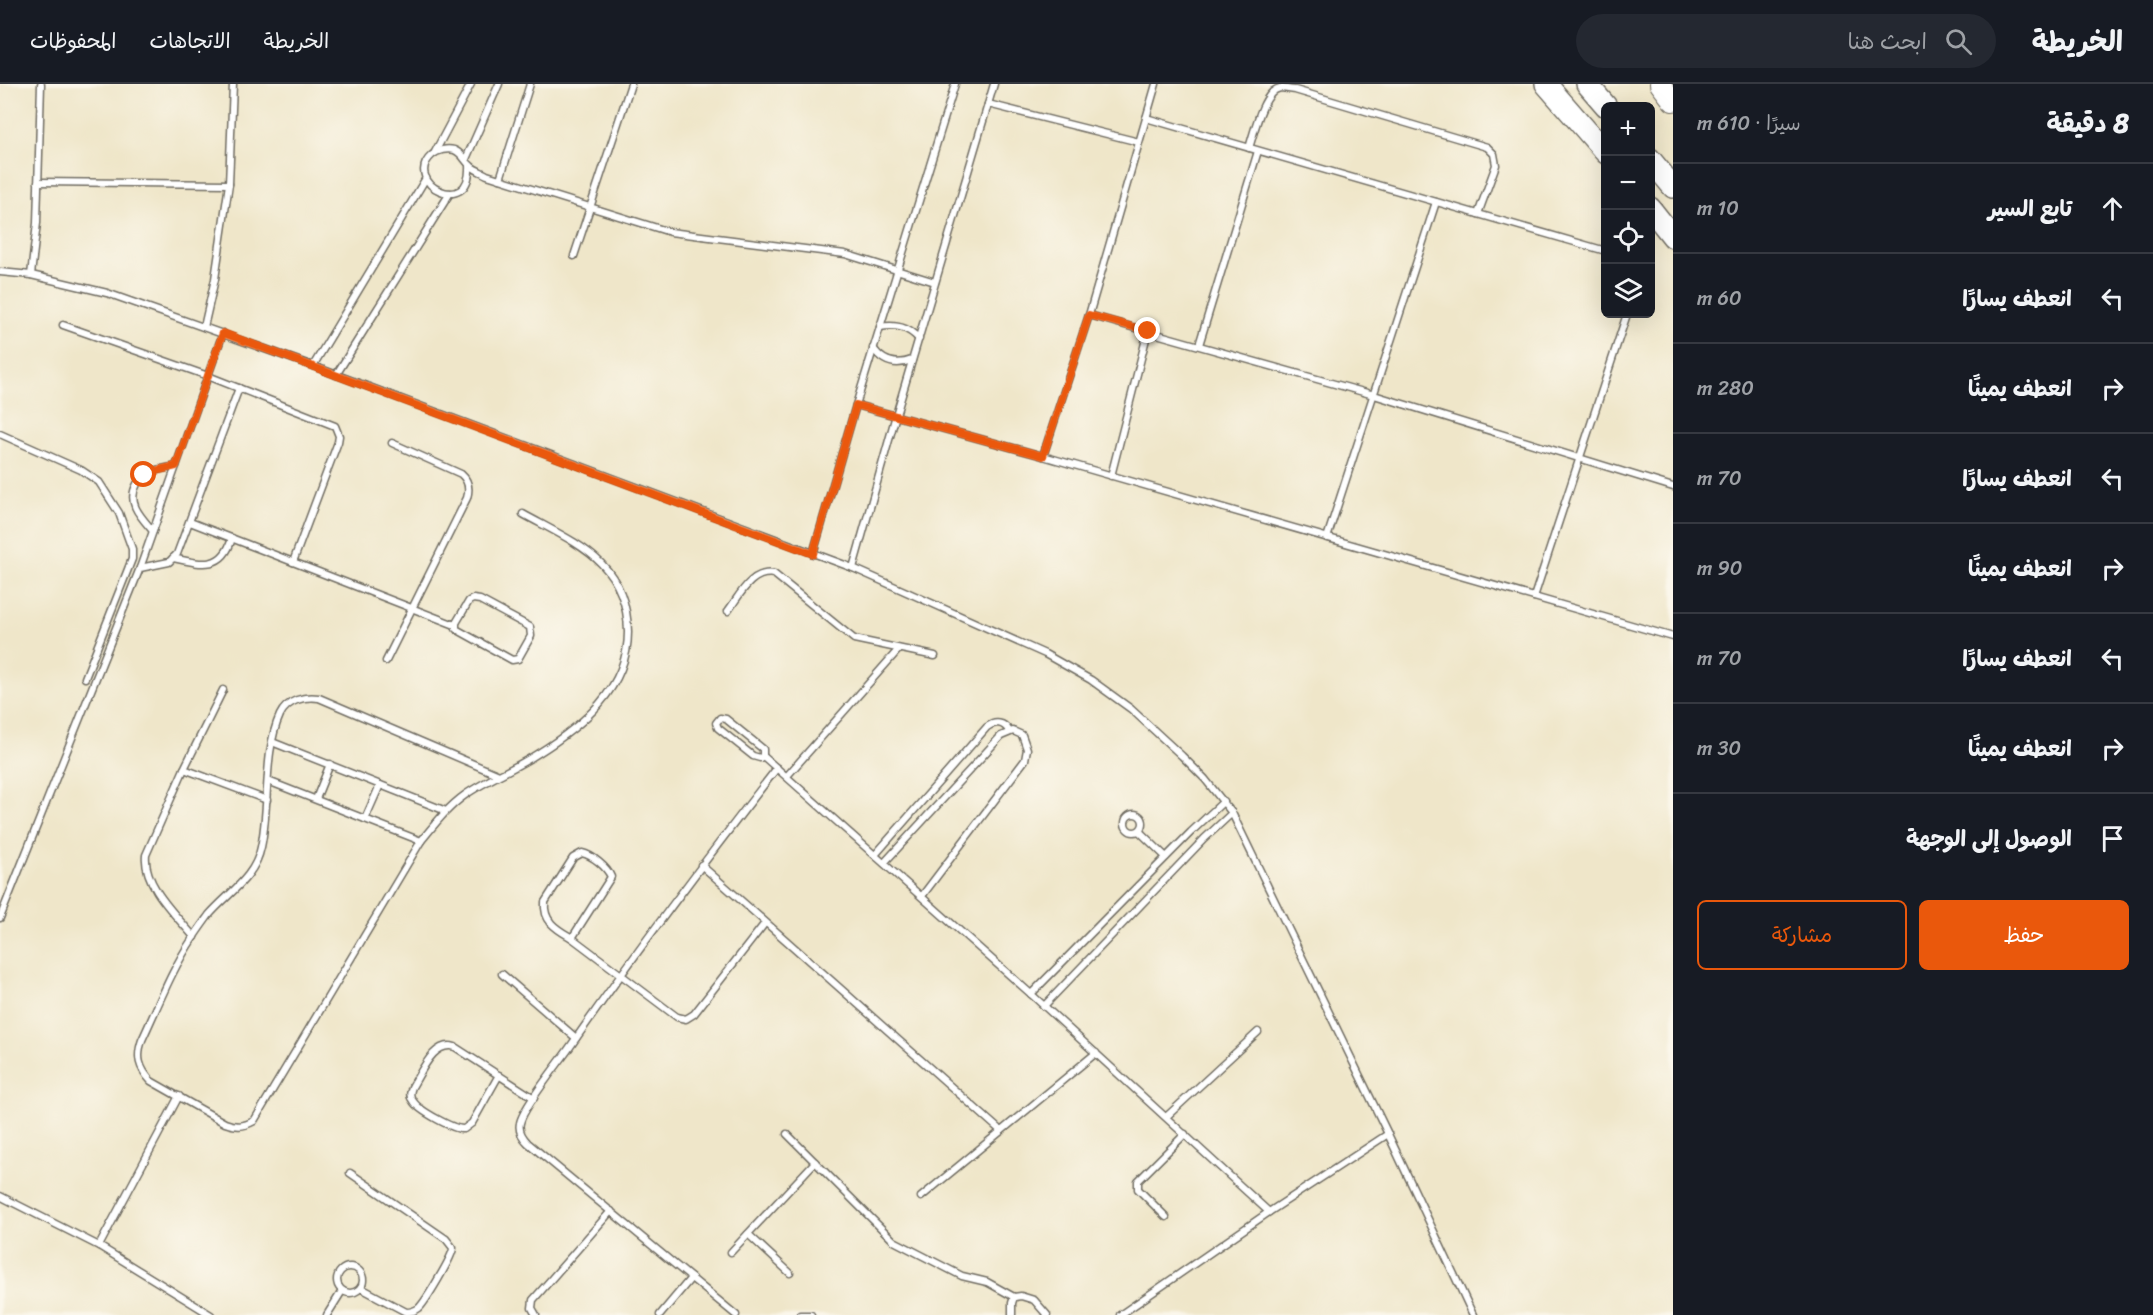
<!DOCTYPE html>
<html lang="ar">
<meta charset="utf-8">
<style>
:root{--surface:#171b24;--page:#242831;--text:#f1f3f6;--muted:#9ea1a6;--line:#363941;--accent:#ea580c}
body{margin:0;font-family:Sriracha,"Playpen Sans Arabic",sans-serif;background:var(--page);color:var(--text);direction:rtl}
.controls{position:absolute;right:18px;top:18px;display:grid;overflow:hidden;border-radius:9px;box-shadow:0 6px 24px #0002}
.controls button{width:54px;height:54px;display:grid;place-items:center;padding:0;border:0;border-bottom:2px solid var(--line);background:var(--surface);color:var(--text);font:30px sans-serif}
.stop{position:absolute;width:18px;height:18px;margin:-14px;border:4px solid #ea580c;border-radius:50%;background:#fff}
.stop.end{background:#ea580c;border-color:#fff;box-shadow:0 2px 6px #0008}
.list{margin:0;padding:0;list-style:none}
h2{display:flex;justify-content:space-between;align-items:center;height:78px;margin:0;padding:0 24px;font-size:26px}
h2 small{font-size:20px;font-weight:400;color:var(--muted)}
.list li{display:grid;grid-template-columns:39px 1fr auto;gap:18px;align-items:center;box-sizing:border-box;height:90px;padding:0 24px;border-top:2px solid var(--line)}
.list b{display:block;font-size:22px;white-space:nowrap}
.list em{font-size:20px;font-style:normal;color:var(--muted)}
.actions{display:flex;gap:12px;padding:18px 24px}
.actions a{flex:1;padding:14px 0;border:2px solid var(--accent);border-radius:9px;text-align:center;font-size:21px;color:var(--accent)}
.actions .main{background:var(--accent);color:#fff}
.icon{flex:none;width:33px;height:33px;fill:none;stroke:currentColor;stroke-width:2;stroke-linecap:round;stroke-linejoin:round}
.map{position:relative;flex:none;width:1673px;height:1231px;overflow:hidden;direction:ltr}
header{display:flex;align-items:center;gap:36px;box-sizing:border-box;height:84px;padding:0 30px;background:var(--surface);border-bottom:2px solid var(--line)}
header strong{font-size:28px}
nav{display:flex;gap:33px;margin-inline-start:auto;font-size:21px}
.search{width:420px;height:54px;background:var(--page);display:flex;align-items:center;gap:15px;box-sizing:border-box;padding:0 21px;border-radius:33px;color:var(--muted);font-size:22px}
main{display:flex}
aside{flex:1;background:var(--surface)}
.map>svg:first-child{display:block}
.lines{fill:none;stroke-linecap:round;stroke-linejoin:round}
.service-casing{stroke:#706c62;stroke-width:9}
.primary-casing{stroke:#706c62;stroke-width:22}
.trunk-casing{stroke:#706c62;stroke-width:24}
.service{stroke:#fff;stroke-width:6}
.primary{stroke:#fff;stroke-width:20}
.trunk{stroke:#fff;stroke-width:21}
.route{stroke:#ea580c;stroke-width:8}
</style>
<header>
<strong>الخريطة</strong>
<div class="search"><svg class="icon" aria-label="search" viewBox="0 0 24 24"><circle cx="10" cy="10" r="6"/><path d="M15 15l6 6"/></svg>ابحث هنا</div>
<nav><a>الخريطة</a><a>الاتجاهات</a><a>المحفوظات</a></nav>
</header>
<main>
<aside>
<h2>8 دقيقة<small>سيرًا · 610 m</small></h2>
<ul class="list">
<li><svg class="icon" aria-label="ahead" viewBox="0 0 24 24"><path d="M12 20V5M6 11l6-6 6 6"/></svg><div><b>تابع السير</b></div><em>10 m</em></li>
<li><svg class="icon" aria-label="left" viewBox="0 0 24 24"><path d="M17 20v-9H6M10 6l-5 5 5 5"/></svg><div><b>انعطف يسارًا</b></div><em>60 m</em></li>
<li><svg class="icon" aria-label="right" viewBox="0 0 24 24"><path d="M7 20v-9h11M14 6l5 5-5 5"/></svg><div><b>انعطف يمينًا</b></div><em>280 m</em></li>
<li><svg class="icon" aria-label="left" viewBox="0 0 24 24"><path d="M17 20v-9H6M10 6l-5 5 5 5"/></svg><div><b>انعطف يسارًا</b></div><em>70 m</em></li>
<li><svg class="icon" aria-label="right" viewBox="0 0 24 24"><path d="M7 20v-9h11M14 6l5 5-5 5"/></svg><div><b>انعطف يمينًا</b></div><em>90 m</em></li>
<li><svg class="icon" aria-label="left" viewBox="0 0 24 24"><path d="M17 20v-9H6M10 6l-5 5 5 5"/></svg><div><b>انعطف يسارًا</b></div><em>70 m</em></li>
<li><svg class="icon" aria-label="right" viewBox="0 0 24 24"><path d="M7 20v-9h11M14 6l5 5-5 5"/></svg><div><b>انعطف يمينًا</b></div><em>30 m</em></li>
<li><svg class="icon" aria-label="arrive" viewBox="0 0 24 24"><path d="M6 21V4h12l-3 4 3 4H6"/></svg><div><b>الوصول إلى الوجهة</b></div></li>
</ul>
<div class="actions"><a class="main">حفظ</a><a>مشاركة</a></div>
</aside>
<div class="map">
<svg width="1673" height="1231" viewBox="0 0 1673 1231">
<rect width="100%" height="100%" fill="#fbf7ec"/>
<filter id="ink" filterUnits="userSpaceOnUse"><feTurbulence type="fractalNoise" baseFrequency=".0167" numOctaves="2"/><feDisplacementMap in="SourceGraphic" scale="12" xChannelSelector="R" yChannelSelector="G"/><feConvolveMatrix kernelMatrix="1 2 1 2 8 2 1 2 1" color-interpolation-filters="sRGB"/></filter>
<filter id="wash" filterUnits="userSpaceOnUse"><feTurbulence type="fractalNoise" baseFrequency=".008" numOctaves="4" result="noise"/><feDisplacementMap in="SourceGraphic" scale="24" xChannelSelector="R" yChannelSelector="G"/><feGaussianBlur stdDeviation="1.35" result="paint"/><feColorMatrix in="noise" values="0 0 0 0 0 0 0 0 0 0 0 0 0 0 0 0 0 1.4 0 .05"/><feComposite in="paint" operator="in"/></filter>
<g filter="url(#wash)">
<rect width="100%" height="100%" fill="#efe6c9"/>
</g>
<g filter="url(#ink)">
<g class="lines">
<g class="service-casing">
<g id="service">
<polyline points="988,20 1139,58"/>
<polyline points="1146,34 1606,167"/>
<path d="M1249 64C1254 49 1263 7 1280 4 1284 4 1290 6 1295 6L1487 63 1494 70 1496 81 1478 130"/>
<polyline points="435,68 471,0"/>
<polyline points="466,75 499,0"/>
<path d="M469 81C472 135 401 99 432 71 438 66 447 64 454 66 463 69 464 77 471 82 475 86 482 88 487 91L670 148 845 170 935 198"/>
<polyline points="500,95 530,0"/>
<polyline points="38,98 229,100"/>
<polyline points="574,172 631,0"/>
<polyline points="0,188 31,191 107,209 313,282 853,484 1045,570 1091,596 1131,625 1182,672 1205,695 1232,729 1388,1050 1473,1231"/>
<polyline points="31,191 37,139 41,0"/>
<polyline points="1089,231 1374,311 1673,403"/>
<polyline points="63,241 208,292 335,342 339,352 338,358 293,478"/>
<polyline points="204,243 215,195 229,100 233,0"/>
<path d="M880 243C896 240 908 243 919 255"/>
<polyline points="1199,261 1258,67"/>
<path d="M873 264C883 279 896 282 912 276"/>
<polyline points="313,282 426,94"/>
<polyline points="336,291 450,109"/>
<polyline points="856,321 1043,372 1673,553"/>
<polyline points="0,350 81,386 99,398 119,429 132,465 132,475 85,594"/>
<polyline points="1043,372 1089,231 1156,0"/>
<polyline points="1111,392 1148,247"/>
<polyline points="190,438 455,541"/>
<path d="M153 447C141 433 126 419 137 400 140 394 145 390 152 387 159 385 168 384 176 382"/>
<polyline points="1327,454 1436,118"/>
<polyline points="813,470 856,321 955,0"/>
<path d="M173 474C200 480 223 487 232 454"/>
<polyline points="140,484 169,478 177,470 239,304"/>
<polyline points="853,484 896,331 994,0"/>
<polyline points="1534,513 1627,230"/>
<polygon points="473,515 480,516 530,543 531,552 518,575 512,576 456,545 456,539 469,517"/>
<path d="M728 527C740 511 751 486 774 490L854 555 935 572"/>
<path d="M386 577 467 414C470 404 468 396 461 390L392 359"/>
<polygon points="720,634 726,635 763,665 763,672 760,674 753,672 718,644 716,639"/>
<polyline points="272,658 446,727"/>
<polyline points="763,672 1031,910 1269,1128"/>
<polyline points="184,685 267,716"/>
<path d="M499 691 319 614C304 612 287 616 280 631 263 668 270 723 261 763 255 794 228 809 209 831 204 838 198 846 193 854 172 885 158 922 142 956 136 973 139 984 151 997L225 1039C236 1043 243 1043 254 1037L421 757C435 740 448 723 465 711 488 695 514 685 537 670 582 642 628 605 628 548 627 477 575 459 523 430"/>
<polyline points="787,692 899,565"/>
<polyline points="268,697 421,757"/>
<polyline points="316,715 330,680"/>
<circle cx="1134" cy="739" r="9"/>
<polyline points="365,735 380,701"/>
<polyline points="1139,747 1166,773"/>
<path d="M582 769C592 771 607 783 611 793L572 854C557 845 543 838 545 818L573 774Z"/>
<path d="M875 771 987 643C995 637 1004 638 1009 647"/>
<polyline points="884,779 1001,652 1013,647 1022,651 1027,665 1025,676 922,812"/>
<polyline points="701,781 1001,1047"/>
<polyline points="0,834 140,484 223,249"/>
<path d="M194 853C176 831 143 801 146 771L184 685 223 606"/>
<polyline points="572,854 677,933 686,935 694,930 765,839"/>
<polyline points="502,890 576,954"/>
<polyline points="1031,910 1191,748 1224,717"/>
<polyline points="1044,922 1204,755 1232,729"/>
<path d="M499 991 472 1039 464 1045C454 1046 418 1026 413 1017 409 1012 410 1008 412 1003 422 987 434 956 455 963L534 1014"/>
<polyline points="1166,1033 1258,948"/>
<polyline points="787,1050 894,1157 962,1192 987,1198 1014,1213 1021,1212 1034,1216 1047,1231"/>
<path d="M350 1089 446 1155 453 1164C453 1172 426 1217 419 1224 415 1227 411 1228 406 1228L361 1204"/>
<polyline points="0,1112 99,1162 211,1231"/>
<polyline points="921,1113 1096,969"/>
<polyline points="1166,1133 1138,1105 1138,1097 1185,1050"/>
<polyline points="748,1150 790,1189"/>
<polyline points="99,1162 179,1012"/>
<polyline points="731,1168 815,1078"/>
<circle cx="350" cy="1196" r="13"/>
<polyline points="327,1231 342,1207"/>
<polyline points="536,1231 532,1224 533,1216 611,1127"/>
<polyline points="660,1231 691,1194"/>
<path d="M736 1231 528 1059C523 1054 518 1047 520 1039 523 1023 559 979 570 963 636 868 706 775 777 684"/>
<polyline points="800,1231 811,1231"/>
<polyline points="1012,1231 1012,1219 1014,1213"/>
<polyline points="1120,1231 1269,1128 1388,1050"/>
</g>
</g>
<g class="primary-casing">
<polyline id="primary" points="1660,0 1673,17"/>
</g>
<g class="trunk-casing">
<g id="trunk">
<polyline points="1546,0 1606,69"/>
<polyline points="1587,0 1606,22"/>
<polyline points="1650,75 1673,103"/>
<polyline points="1650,124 1673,153"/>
</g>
</g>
<use href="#service" class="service"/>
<use href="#primary" class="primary"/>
<use href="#trunk" class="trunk"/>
</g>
</g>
<g class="lines" filter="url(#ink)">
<polyline class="route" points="144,391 151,388 176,382 223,249 813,470 856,321 1043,372 1089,231 1148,247"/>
</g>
</svg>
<div class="controls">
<button>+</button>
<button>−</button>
<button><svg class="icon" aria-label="locate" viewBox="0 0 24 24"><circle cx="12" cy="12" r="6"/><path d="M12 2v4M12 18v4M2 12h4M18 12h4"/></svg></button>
<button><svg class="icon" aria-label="layers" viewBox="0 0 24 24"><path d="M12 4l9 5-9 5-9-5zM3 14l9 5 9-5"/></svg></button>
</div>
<div class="stop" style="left:144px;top:391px"></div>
<div class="stop end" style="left:1148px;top:247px"></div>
</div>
</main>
